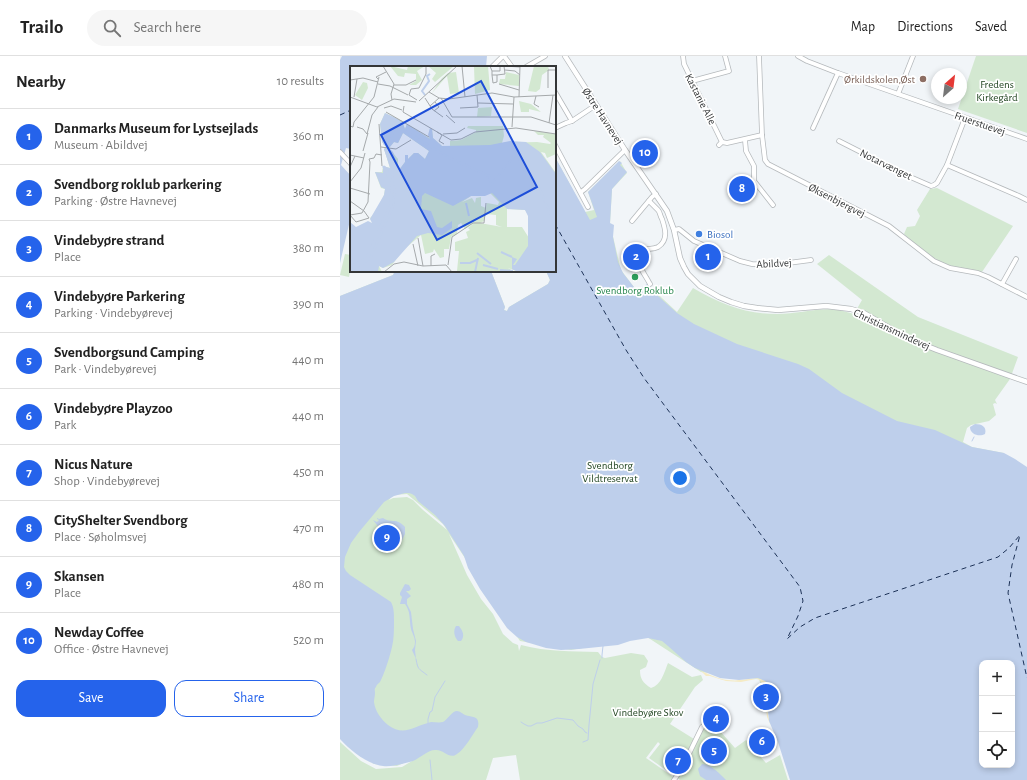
<!DOCTYPE html>
<meta charset="utf-8">
<style>
:root{--surface:#fff;--page:#f6f6f6;--text:#222;--muted:#767676;--line:#e0e0e0;--accent:#2563eb}
body{margin:0;font-family:"Alegreya Sans",sans-serif;background:var(--page);color:var(--text)}
.controls{position:absolute;right:12px;bottom:12px;display:grid;overflow:hidden;border-radius:8px;box-shadow:0 2px 6px #0003}
.controls button{width:36px;height:36px;display:grid;place-items:center;padding:0;border:0;border-bottom:1px solid var(--line);background:var(--surface);color:var(--text);font:20px sans-serif}
.compass{position:absolute;left:591px;top:12px;width:36px;height:36px;border-radius:50%;background:var(--surface);box-shadow:0 2px 6px #0003;rotate:28deg}
.you{position:absolute;left:340px;top:422px;width:14px;height:14px;margin:-10px;border:3px solid #fff;border-radius:50%;background:#1a73e8;box-shadow:0 0 0 6px #1a73e833}
.badge{display:grid;place-items:center;width:26px;height:26px;border-radius:50%;background:var(--accent);color:#fff;font-size:13px;font-weight:700}
.pin{position:absolute;translate:-50% -50%;border:2px solid #fff;box-shadow:0 1px 4px #0006}
.list{margin:0;padding:0;list-style:none}
h2{display:flex;justify-content:space-between;align-items:center;height:52px;margin:0;padding:0 16px;font-size:17px}
h2 small{font-size:13px;font-weight:400;color:var(--muted)}
.list li{display:grid;grid-template-columns:26px 1fr auto;gap:12px;align-items:center;box-sizing:border-box;height:56px;padding:0 16px;border-top:1px solid var(--line)}
.list b{display:block;font-size:15px;white-space:nowrap}
.list p{margin:0;font-size:13px;white-space:nowrap;color:var(--muted)}
.list em{font-size:13px;font-style:normal;color:var(--muted)}
.actions{display:flex;gap:8px;padding:12px 16px}
.actions a{flex:1;padding:9px 0;border:1px solid var(--accent);border-radius:12px;text-align:center;font-size:14px;color:var(--accent)}
.actions .main{background:var(--accent);color:#fff}
.icon{flex:none;width:22px;height:22px;fill:none;stroke:currentColor;stroke-width:2;stroke-linecap:round;stroke-linejoin:round}
.map{position:relative;flex:none;width:687px;height:724px;overflow:hidden}
header{display:flex;align-items:center;gap:24px;box-sizing:border-box;height:56px;padding:0 20px;background:var(--surface);border-bottom:1px solid var(--line)}
header strong{font-size:19px}
nav{display:flex;gap:22px;margin-inline-start:auto;font-size:14px}
.search{width:280px;height:36px;background:var(--page);display:flex;align-items:center;gap:10px;box-sizing:border-box;padding:0 14px;border-radius:22px;color:var(--muted);font-size:15px}
main{display:flex}
aside{flex:1;background:var(--surface)}
.map>svg:first-child{display:block}
.green{fill:#d3e8d1;fill-rule:evenodd}
.sand{fill:#f5ebc5}
.water{fill:#becfeb;fill-rule:evenodd}
.lines{fill:none;stroke-linecap:round;stroke-linejoin:round}
.stream{stroke:#becfeb;stroke-width:1}
.ferry{stroke:#1d3257;stroke-width:1;stroke-dasharray:5 4;stroke-linecap:butt}
.minor-casing{stroke:#b5b9bc;stroke-width:5.5}
.tertiary-casing{stroke:#b5b9bc;stroke-width:6}
.minor{stroke:#fff;stroke-width:4}
.tertiary{stroke:#fff;stroke-width:4.5}
.education-dot{fill:#8d6e63;stroke:#fff;stroke-width:1.5}
.shop-dot{fill:#3f7fe0;stroke:#fff;stroke-width:1.5}
.leisure-dot{fill:#2e9e5b;stroke:#fff;stroke-width:1.5}
.labels{text-anchor:middle;stroke-width:3.5;stroke-linejoin:round;paint-order:stroke}
.education-label{font-size:11px;fill:#785e54;stroke:#fff;text-anchor:end}
.park-label{font-size:11px;fill:#204420;stroke:#fff}
.street-label{font-size:11px;fill:#343637;stroke:#fff}
.shop-label{font-size:11px;fill:#366cbe;stroke:#fff;text-anchor:start}
.leisure-label{font-size:11px;fill:#27864d;stroke:#fff}
.inset-river{fill:none;stroke:#becfeb;stroke-width:2}
.inset-road{fill:none;stroke:#a5a9ab;stroke-width:1}
.view{fill:#1d4ed8;fill-opacity:0.15;stroke:#1d4ed8;stroke-width:2}
.inset-edge{fill:none;stroke:#343637;stroke-width:2}
</style>
<header>
<strong>Trailo</strong>
<div class="search"><svg class="icon" aria-label="search" viewBox="0 0 24 24"><circle cx="10" cy="10" r="6"/><path d="M15 15l6 6"/></svg>Search here</div>
<nav><a>Map</a><a>Directions</a><a>Saved</a></nav>
</header>
<main>
<aside>
<h2>Nearby<small>10 results</small></h2>
<ul class="list">
<li><span class="badge">1</span><div><b>Danmarks Museum for Lystsejlads</b><p>Museum · Abildvej</p></div><em>360 m</em></li>
<li><span class="badge">2</span><div><b>Svendborg roklub parkering</b><p>Parking · Østre Havnevej</p></div><em>360 m</em></li>
<li><span class="badge">3</span><div><b>Vindebyøre strand</b><p>Place</p></div><em>380 m</em></li>
<li><span class="badge">4</span><div><b>Vindebyøre Parkering</b><p>Parking · Vindebyørevej</p></div><em>390 m</em></li>
<li><span class="badge">5</span><div><b>Svendborgsund Camping</b><p>Park · Vindebyørevej</p></div><em>440 m</em></li>
<li><span class="badge">6</span><div><b>Vindebyøre Playzoo</b><p>Park</p></div><em>440 m</em></li>
<li><span class="badge">7</span><div><b>Nicus Nature</b><p>Shop · Vindebyørevej</p></div><em>450 m</em></li>
<li><span class="badge">8</span><div><b>CityShelter Svendborg</b><p>Place · Søholmsvej</p></div><em>470 m</em></li>
<li><span class="badge">9</span><div><b>Skansen</b><p>Place</p></div><em>480 m</em></li>
<li><span class="badge">10</span><div><b>Newday Coffee</b><p>Office · Østre Havnevej</p></div><em>520 m</em></li>
</ul>
<div class="actions"><a class="main">Save</a><a>Share</a></div>
</aside>
<div class="map">
<svg width="687" height="724" viewBox="0 0 687 724">
<rect width="100%" height="100%" fill="#f1f5f8"/>
<g class="green">
<polygon points="636,0 687,0 687,77 618,53"/>
<path d="M215 101 245 156 254 154 248 136 280 105 287 117 272 133 270 168 281 214 297 235 308 229 337 256 353 232C381 248 405 258 437 258 458 258 479 251 499 254 504 255 509 257 514 258L522 244 477 208 489 199 578 261 678 301 670 323 655 344 657 348 655 347 653 348 656 359 649 365 631 369 627 372 623 386 632 391 664 397 687 724H451L419 623 361 616 307 581 231 594 180 585 109 478 127 519 141 543 153 558 163 578 173 587 178 589 179 595 181 589C208 596 231 595 258 596L262 601 265 602 291 597 304 599 308 605 306 611 300 614C300 623 303 627 311 632 321 629 324 617 328 607L352 621 361 619 363 624 355 631 330 668 354 683 351 688 355 690 363 672 372 666 395 692 406 684 426 707 440 699 448 724H340L309 702 320 688 318 686 306 702 335 722 333 724H180L176 699 153 702 146 724H0V686L21 705 36 713 62 711 87 696 57 710 34 708 0 680V240L53 219 55 215H151L165 251 164 254 167 255 169 251 208 228 210 224 206 215H215ZM67 438 103 468 107 474 83 454 73 444 67 441 53 442 49 444 53 439ZM642 607H672V709H642Z"/>
<path d="M597 132 673 170 642 216C631 213 619 213 608 209 591 203 577 189 564 178L567 171 575 170 580 160 577 154 590 133Z"/>
<polygon points="5,198 11,199 11,212 9,221 0,219"/>
</g>
<path class="sand" d="M361 615C369 618 378 623 387 624 391 624 395 625 399 624 408 624 427 618 430 631 430 635 427 638 427 643 426 652 428 661 431 670L427 661 424 633 420 624 416 623 401 626 386 625 370 620H366Z"/>
<g class="water">
<polygon points="2,0 147,0 146,11 11,11 11,93 6,92 1,109 11,120 11,160 0,207 0,4"/>
<path d="M215 101 250 164 257 161 248 136 279 105 282 107 280 109 287 116 272 133 270 167 274 169 273 181 278 206 283 217 297 235 307 228 318 240 337 257 354 268 397 288 458 308 469 313 502 337 557 365 595 374 632 391 664 397 675 403 687 411V724H450L438 686 429 665 427 643 430 632 429 629 425 625 418 622 399 624 380 622 355 612 346 606 328 590 322 585 308 582 290 585 278 589 239 593 221 594 206 592 186 586 177 581 167 572 140 533 128 512 124 500 105 470 95 459 78 445 75 440 72 438 69 437H65L54 440 44 446 19 476 11 487 5 501 4 511 6 515 10 519 51 546C54 552 54 557 54 564 54 573 54 583 52 591 50 600 44 619 40 626 38 628 37 628 36 631 34 633 35 634 35 637 35 640 34 643 34 646 35 655 41 663 48 669 64 681 74 670 91 666 95 666 99 667 103 666 108 663 112 655 117 655 120 655 123 658 125 659 133 662 140 659 138 671 132 679 125 693 117 698 109 704 104 693 95 694 88 694 80 702 73 705 70 706 65 707 62 708 56 709 49 711 43 710 27 708 11 695 0 683V240L53 219 55 215H151L165 251 164 254 167 255 169 251 208 228 210 224 206 215H215ZM642 607H672V709H642Z"/>
<path d="M635 368C642 368 647 371 645 378 640 381 630 379 630 371Z"/>
<path d="M37 462 39 463 43 462C52 468 56 461 65 471V478L62 484 58 486 48 477 40 473 33 464 37 466 39 464 37 463Z"/>
<path d="M65 528 69 529 71 533 69 535H66L71 540 67 543V548L71 556 73 573 76 585 75 594 76 603 72 594C74 592 75 589 75 586 75 581 72 577 71 573 69 563 71 556 65 548H60L62 541 60 539V537Z"/>
<path d="M116 570H119C123 575 125 580 121 585H118C114 581 113 574 116 570Z"/>
<path d="M362 708C371 708 380 718 386 724H366L360 720 358 713Z"/>
</g>
<g class="lines">
<g class="stream">
<polyline points="632,385 634,381"/>
<polyline points="262,602 262,599 263,590"/>
<path d="M76 603C78 614 78 612 87 619"/>
<polyline points="181,666 184,668 188,670 191,670 197,667 202,667 217,662 233,664 238,670 243,673 245,676 247,677"/>
<polyline points="88,667 88,663 90,656 92,655 95,641 105,625"/>
<polyline points="243,686 248,684 249,669 253,628 260,604"/>
<polyline points="90,704 92,724"/>
</g>
<g class="ferry">
<polyline points="0,59 11,54"/>
<polyline points="215,168 286,294 304,322 460,531 463,545 458,560 447,583 460,571 475,562 658,501 669,492 680,479 672,509 668,537 687,622"/>
</g>
<g class="minor-casing">
<g id="minor">
<polyline points="164,0 172,11"/>
<polyline points="343,0 344,8 382,86"/>
<polyline points="419,0 422,79 425,104 428,108 549,170 594,205 610,212 638,217 648,221 687,241"/>
<polyline points="458,0 467,5 498,17 687,83"/>
<polyline points="152,11 163,0"/>
<polyline points="186,11 205,0"/>
<polyline points="352,25 389,15 385,0"/>
<polyline points="215,36 232,65"/>
<polyline points="558,38 573,0"/>
<polyline points="215,72 226,67 232,65 256,49"/>
<polyline points="473,72 498,17"/>
<polyline points="405,84 406,95 414,110 414,125 433,149"/>
<polyline points="499,85 568,120 591,130 594,129 597,127 607,109 625,62"/>
<polyline points="215,89 248,151"/>
<polyline points="379,89 382,86 387,87 422,79"/>
<polyline points="0,96 11,108"/>
<polyline points="607,109 679,140 687,144"/>
<polyline points="241,136 245,133 285,94"/>
<path d="M309 145C312 148 315 151 318 154 320 156 320 160 322 163 325 172 329 184 318 191 312 194 305 192 300 195 297 196 296 197 296 199 295 205 307 222 310 228"/>
<polyline points="292,165 312,141 316,138"/>
<polyline points="334,174 339,173 354,185 400,205 412,208 433,209 471,204"/>
<polyline points="662,228 676,203"/>
<polyline points="334,724 342,712 362,671 369,666"/>
</g>
</g>
<g class="tertiary-casing">
<polyline id="tertiary" points="225,0 285,94 327,155 334,174 340,202 344,211 348,218 360,230 379,241 391,246 404,250 417,252 438,254 486,250 511,253 524,257 567,282 597,294 687,326"/>
</g>
<use href="#minor" class="minor"/>
<use href="#tertiary" class="tertiary"/>
</g>
<circle class="education-dot" cx="583" cy="23" r="4"/>
<circle class="shop-dot" cx="359" cy="178" r="4"/>
<circle class="leisure-dot" cx="295" cy="221" r="4"/>
<g class="labels">
<g class="education-label">
<text x="575" y="27">Ørkildskolen,Øst</text>
</g>
<g class="park-label">
<text x="657" y="32">Fredens<tspan x="657" dy="13">Kirkegård</tspan></text>
<text x="270" y="413">Svendborg<tspan x="270" dy="13">Vildtreservat</tspan></text>
<text x="308" y="660">Vindebyøre Skov</text>
</g>
<g class="street-label">
<text transform="translate(361 43) rotate(63)" y="4">Kastanie Alle</text>
<text transform="translate(263 60) rotate(57)" y="4">Østre Havnevej</text>
<text transform="translate(640 67) rotate(19)" y="4">Fruerstuevej</text>
<text transform="translate(546 108) rotate(26)" y="4">Notarvænget</text>
<text transform="translate(497 144) rotate(27)" y="4">Øksenbjergvej</text>
<text transform="translate(434 207) rotate(-3)" y="4">Abildvej</text>
<text transform="translate(552 273) rotate(25)" y="4">Christiansmindevej</text>
</g>
<g class="shop-label">
<text x="367" y="182">Biosol</text>
</g>
<g class="leisure-label">
<text x="295" y="238">Svendborg Roklub</text>
</g>
</g>
<g transform="translate(10 10)">
<rect width="206" height="206" fill="#f1f5f8"/>
<path d="M40 0 57 4 58 0H75L67 5 72 14 66 19H59L66 15V8L55 7 54 11 48 10ZM78 0H104L85 16 82 13 86 7ZM138 0 140 24 125 28 124 1ZM184 0H198L199 4 192 9 190 23 186 26 178 25ZM106 6 109 27 100 28 97 10 82 27 92 12 98 7ZM156 6 169 9V20L149 18 150 13H155ZM13 16 17 17 18 22 12 34 5 29ZM169 35 181 38 191 46 179 43V46H171ZM142 41 141 50 127 51 128 42ZM35 47 52 55 55 63 57 58 79 72 80 62 82 63 83 72 92 80H100V75L111 74 126 66V64L117 62 118 60H153L154 70 152 77 187 76 200 78 201 77 193 71 194 69H188L184 65 206 68V88L197 92 195 87 191 86 206 107V206H169L158 202 165 206 107 205 109 185H105V176L118 172 116 166 120 164 118 162 124 157 115 163 111 157 108 159 107 168 101 171 99 183H94V191L90 192 84 183 83 186 75 188 71 169 52 185 42 199 33 202 29 200 32 206H0V156L9 170H15L26 163 20 152 28 144 34 129 35 123 31 122 25 106H32L33 100 40 102 34 83 36 81 32 76 30 58ZM53 67 79 85 75 93 68 87H64L58 93V89H55V96L50 103 48 101V93L39 82 44 76 48 77ZM140 127 149 136 148 139 137 137 136 142 131 140V131L126 132 125 137 122 132 112 136 121 130H131ZM157 143 175 144 178 148 179 172 172 161H157ZM136 148 146 149V159L152 161 130 157 134 155Z" fill="#d3e8d1" fill-rule="evenodd"/>
<path d="M35 47 52 55 55 63 57 58 80 73 78 69 80 62 82 63 83 72 92 80 140 79 160 75 176 76 190 86 206 108V206H168L162 203V191L167 193 163 199H165L178 180V150L175 144 157 143 142 127 135 130H121L103 140 75 127 72 130 71 143 81 145 87 161 92 162 102 155V162L92 169 78 167 67 170 44 196 33 202 29 200 28 206H0V156L6 161 18 155 22 157 20 153 34 129 35 123 31 121 25 106 33 107V100L40 102 34 83 36 81 32 76 30 58ZM53 67 79 85 75 93 68 87H64L58 93V89H55V96L49 104 43 86 39 82 44 76 48 77Z" fill="#becfeb" fill-rule="evenodd"/>
<path class="inset-river" d="M75 29 72 25 79 15 77 10 80 8M34 79 45 65H55L100 92 139 110 141 119 167 86 170 95 186 114 203 154 206 169M33 100 41 115M34 100 42 112M116 137 119 150M151 186 162 191M127 187 141 198M110 197H120L127 194M133 199 148 203M0 201 17 191 40 139 43 104 35 83M0 203 18 192 41 139 43 115M150 204 163 205M0 205 20 193 43 140 45 123 42 118M125 206 128 192"/>
<path class="inset-road" d="M33 0 44 18 41 28 42 34M112 0 115 31M140 0 142 5H150V0M154 0 170 1M155 4 165 5 170 9M142 5V9H147V16L143 17 142 9M147 9 155 8 154 0M28 13 26 11 36 6M0 14 13 12 28 16M28 18 40 20 58 29M149 18 169 24M44 19H56L66 14M198 22V4H205M79 26 89 32 99 33 142 27 164 31 206 29M186 30 184 38 189 41M0 31 27 41 44 33 66 36M4 31 7 13M169 31 170 0M75 32 82 43 93 51M91 32 102 51H181L206 59M67 34 59 29 61 23 69 22 76 8V0M69 35 107 0M128 37 163 38M54 40 53 46 101 74 111 73 125 66 166 62 206 68M80 40 89 32M34 42 41 40 52 44M110 42 128 41 127 29M84 45 89 41 85 36M36 46 79 71M96 49 105 57M199 57 203 29M29 58 32 100M0 60 3 61 4 56 24 31 29 11M7 61 13 63 17 68M162 61 164 31M87 66 92 69 89 75 94 78M17 68 22 49 28 41M93 68 107 67 115 62M31 81 46 83 61 74M13 85 18 67M0 89 14 92M20 96 19 93 24 92 26 88 32 89M0 101 5 90M0 116 11 102 15 87M0 122 20 128M0 135 14 145 19 152 6 156 0 149M0 149 12 147 18 136 20 96M68 172 73 200M63 178 68 200M98 199 102 171 123 157H134L136 137M81 200V190L85 188M34 206 44 198 54 196 73 200 96 199 102 206"/>
<path class="view" d="M131 15 187 121 87 174 31 69Z"/>
<rect width="206" height="206" class="inset-edge"/>
</g>
</svg>
<div class="controls">
<button>+</button>
<button>−</button>
<button><svg class="icon" aria-label="locate" viewBox="0 0 24 24"><circle cx="12" cy="12" r="6"/><path d="M12 2v4M12 18v4M2 12h4M18 12h4"/></svg></button>
</div>
<svg class="compass" viewBox="-18 -18 36 36"><path d="M0-13l5 13h-10z" fill="#e53935"/><path d="M0 13l5-13h-10z" fill="#767676"/></svg>
<div class="you"></div>
<div class="pin badge" style="left:368px;top:201px">1</div>
<div class="pin badge" style="left:296px;top:201px">2</div>
<div class="pin badge" style="left:426px;top:641px">3</div>
<div class="pin badge" style="left:376px;top:663px">4</div>
<div class="pin badge" style="left:374px;top:695px">5</div>
<div class="pin badge" style="left:422px;top:686px">6</div>
<div class="pin badge" style="left:338px;top:705px">7</div>
<div class="pin badge" style="left:402px;top:133px">8</div>
<div class="pin badge" style="left:47px;top:482px">9</div>
<div class="pin badge" style="left:305px;top:97px">10</div>
</div>
</main>
